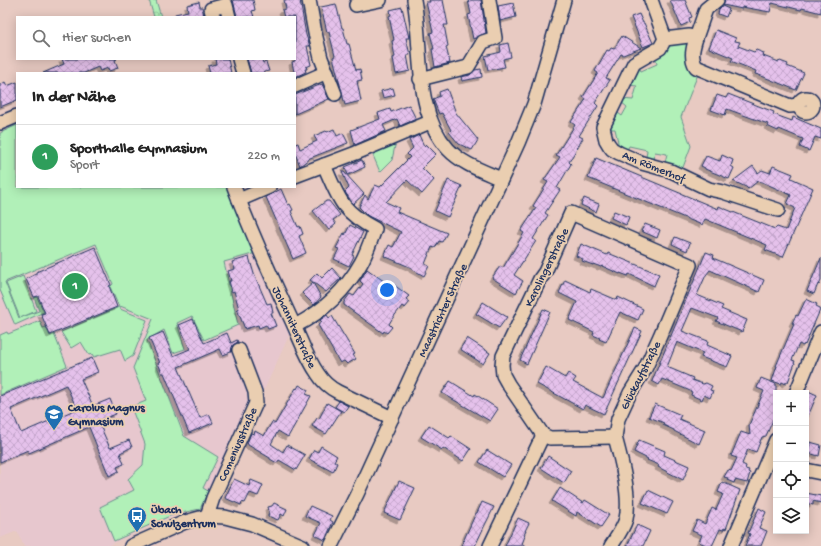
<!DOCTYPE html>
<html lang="de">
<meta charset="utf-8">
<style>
:root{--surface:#fff;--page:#f6f6f6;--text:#222;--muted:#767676;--line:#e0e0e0;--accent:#d93025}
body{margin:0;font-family:"Gochi Hand",sans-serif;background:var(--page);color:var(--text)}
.controls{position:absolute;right:12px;bottom:12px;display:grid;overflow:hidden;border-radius:0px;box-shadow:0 2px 10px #0003}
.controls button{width:36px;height:36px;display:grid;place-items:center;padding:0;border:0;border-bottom:1px solid var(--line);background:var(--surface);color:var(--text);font:20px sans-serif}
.you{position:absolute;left:387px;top:290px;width:14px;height:14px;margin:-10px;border:3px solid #fff;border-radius:50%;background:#1a73e8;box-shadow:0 0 0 6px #1a73e833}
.badge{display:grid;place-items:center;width:26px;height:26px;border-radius:50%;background:var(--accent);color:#fff;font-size:13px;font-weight:700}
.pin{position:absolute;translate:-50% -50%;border:2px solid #fff;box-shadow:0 1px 4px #0006}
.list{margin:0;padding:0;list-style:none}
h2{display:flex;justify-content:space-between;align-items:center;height:52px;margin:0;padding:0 16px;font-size:17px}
h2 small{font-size:13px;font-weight:400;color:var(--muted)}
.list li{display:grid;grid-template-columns:26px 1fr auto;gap:12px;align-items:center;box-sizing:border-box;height:64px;padding:0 16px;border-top:1px solid var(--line)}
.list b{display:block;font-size:15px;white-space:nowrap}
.list p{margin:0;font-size:13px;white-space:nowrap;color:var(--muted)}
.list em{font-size:13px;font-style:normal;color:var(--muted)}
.icon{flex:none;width:22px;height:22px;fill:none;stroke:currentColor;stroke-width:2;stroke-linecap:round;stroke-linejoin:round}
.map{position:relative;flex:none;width:821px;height:546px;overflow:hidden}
.search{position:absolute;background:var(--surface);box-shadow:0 2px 10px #0003;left:16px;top:16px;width:280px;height:44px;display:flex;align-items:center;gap:10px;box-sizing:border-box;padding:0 14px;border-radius:0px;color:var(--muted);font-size:15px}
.panel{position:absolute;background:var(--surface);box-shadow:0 2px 10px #0003;left:16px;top:72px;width:280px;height:116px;border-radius:0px}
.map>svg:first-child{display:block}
.built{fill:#e7c7ce}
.green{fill:#b1f0b8;stroke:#66908b}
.forest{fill:url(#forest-crowns);stroke:#66908b}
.building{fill:url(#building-cross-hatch);stroke:#1b2f5e;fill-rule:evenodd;filter:url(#shadow)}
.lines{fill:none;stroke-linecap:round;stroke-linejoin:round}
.minor-casing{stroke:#1b2f5e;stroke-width:16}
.minor{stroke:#eaceb1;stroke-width:13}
.labels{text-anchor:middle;stroke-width:3.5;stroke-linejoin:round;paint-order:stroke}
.street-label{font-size:12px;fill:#1b2f5e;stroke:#eaceb1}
.poi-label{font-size:12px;font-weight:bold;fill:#1b2f5e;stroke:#eaceb1;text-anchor:start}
</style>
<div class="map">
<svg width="821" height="546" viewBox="0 0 821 546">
<defs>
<pattern id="forest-crowns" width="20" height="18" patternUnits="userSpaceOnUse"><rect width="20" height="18" fill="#b1f0b8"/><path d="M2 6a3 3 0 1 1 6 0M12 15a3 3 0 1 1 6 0" fill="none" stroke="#98cea1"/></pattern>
<pattern id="building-cross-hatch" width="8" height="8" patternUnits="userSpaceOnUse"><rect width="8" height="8" fill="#e5c1eb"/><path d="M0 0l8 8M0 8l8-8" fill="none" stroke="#c4a6cc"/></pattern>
<filter id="shadow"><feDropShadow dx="-3" dy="3" stdDeviation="0" flood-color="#0004"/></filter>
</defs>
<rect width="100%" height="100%" fill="#e8cac2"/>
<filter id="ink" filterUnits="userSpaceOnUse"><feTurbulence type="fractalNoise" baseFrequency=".025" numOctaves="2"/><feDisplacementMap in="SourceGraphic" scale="8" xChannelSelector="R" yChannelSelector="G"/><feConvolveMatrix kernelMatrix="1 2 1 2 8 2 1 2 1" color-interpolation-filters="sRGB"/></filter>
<g filter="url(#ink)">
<polygon class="built" points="17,124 17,187 229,187 291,331 265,388 252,397 202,509 185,511 107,546 24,546 17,531 0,538 0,134 3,133 5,129"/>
<g class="green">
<polygon points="686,41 689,43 698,74 681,117 691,146 682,170 665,162 667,154 655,152 653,159 646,158 647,150 629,146 626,152 617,147 618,142 615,129 608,129 614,110 622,116 627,107 621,102 621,99 633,100 637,86 628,85 638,65 641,71 657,64 655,56 666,49 670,43"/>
<polygon points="17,125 17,187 229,187 256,253 224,262 238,325 204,340 192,316 177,323 185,349 173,353 164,330 147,340 184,436 218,457 203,488 208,491 200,509 172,515 114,541 100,507 134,490 128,479 143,465 145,444 131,407 146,401 133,368 153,319 120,306 120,309 147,320 133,356 125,361 120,349 94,357 92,354 89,355 81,342 71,348 61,332 119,307 110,287 113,284 96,244 5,282 19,318 39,311 34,298 37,297 44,312 15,325 0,290 0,133"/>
<polygon points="396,141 392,160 380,172 372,153"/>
<polygon points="23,276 36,311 20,318 6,283"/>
<polygon points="40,321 43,328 46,327 50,336 54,334 67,366 0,395 0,335 7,332 8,334"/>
</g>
<polygon class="forest" points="149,0 156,0 161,17 154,17"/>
<g class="building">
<polygon points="233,0 253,0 255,10 252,11 254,17 237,17"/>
<polygon points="284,0 300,0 306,35 310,46 307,46 311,65 306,67 307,69 305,69 306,72 295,77 292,62 295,61 295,17 284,17 282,10 286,9"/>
<polygon points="429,0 443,0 448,25 444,25 448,46 446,47 450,63 435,67 432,49 434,49 430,33 433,32 426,2 430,2"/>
<polygon points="468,0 481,0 486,33 473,39 468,15 471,14"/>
<polygon points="670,0 685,0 692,17 689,18 690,22 681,26"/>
<polygon points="725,0 821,0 821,13 802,8 801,10 772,3 770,12 742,7 742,9 723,5"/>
<polygon points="199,2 200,7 202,7 204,16 175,17 175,14 188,11 187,5"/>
<polygon points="513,3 516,17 500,21 498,6"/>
<polygon points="336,4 342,28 343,28 347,44 349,44 356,70 360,69 362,80 357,81 361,101 345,105 333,57 335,56 329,32 327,32 321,7"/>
<polygon points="722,6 729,9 726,17 718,14 719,9"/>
<polygon points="402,7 409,38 406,38 410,55 407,55 410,71 396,74 393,58 395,57 392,41 394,40 389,16 391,15 390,10"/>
<polygon points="639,14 643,23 644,23 653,43 643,47 631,17"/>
<polygon points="716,30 736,38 735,41 740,42 738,46 754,52 756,50 764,53 763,56 779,62 780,61 788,64 787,66 804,73 796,90 759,75 755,74 756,71 731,61 733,58 709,48"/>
<polygon points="622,36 641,48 623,55 621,54 606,78 610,80 595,103 598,106 579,136 583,138 569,162 571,164 557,188 560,190 545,213 548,215 533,239 536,241 514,275 523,281 516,293 492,278 500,266 503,268 524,233 521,231 536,208 533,206 548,182 544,180 560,157 556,155 575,125 571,122 586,99 583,97 598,73 595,71 607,50 609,51 611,48 614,49"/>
<polygon points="508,43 511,57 503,59 505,67 488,70 485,56 501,52 500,45"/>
<polygon points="62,59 117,59 115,60 118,68 109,71 108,68 100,71 98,67 84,73 43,73 64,64"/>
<polygon points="215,59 228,59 231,73 210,73 208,66 216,64"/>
<polygon points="247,59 262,59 263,63 266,62 269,71 264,72 264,73 251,73"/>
<polygon points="481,69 482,77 462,81 461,77 470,75 475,70"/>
<polygon points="5,82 7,86 17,82 17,100 0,107 0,85"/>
<polygon points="322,84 329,99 295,114 295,95"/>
<polygon points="393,88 395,95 383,98 381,91"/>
<polygon points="447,89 456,113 478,140 472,150 459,144 449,132 451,130 442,113 439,114 433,99 440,96 439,92"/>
<polygon points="728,94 774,112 773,114 792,121 793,117 821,129 821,139 815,137 809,151 800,147 803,139 779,129 778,131 767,126 768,124 727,109 725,115 711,110 717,95 726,98"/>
<polygon points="409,105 416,119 400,126 397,119 383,125 386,131 355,145 351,130 380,119 378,113 390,109 391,112"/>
<polygon points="334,129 337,136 343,133 348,143 310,158 300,166 295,153 295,144 298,143 300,149 317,141 314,136 326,131 327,132"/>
<polygon points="419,135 424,146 426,144 436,154 422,168 434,180 422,194 407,180 386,202 399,208 397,212 447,233 442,242 439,241 435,248 432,247 425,264 429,266 424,276 412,269 412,268 384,256 389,245 393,247 401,232 368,216 359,207 365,195 368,199 375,185 380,187 410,157 407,154 413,148 409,140"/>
<polygon points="722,155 733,160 731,166 734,168 729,179 705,169 705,168 701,166 706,156 720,161"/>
<polygon points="596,158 718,209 719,206 723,208 775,229 777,227 786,230 795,208 787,204 791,195 762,182 758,181 748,189 746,187 733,181 753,166 758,173 762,170 770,173 773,166 793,174 791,178 813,188 783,257 765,250 767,245 705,219 702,225 588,178"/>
<polygon points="362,160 365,167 348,175 345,167"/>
<polygon points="342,172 344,172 364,194 353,204 345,192 349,188"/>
<polygon points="448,180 462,186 448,217 435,211"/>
<polygon points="281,189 288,205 290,204 293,210 291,211 298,227 300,226 303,234 299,236 306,253 293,259 266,197"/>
<polygon points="584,198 599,204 596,212 581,205"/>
<polygon points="326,201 329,201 340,215 333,220 336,224 329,230 313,211"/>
<polygon points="614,211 629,217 626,225 611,218"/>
<polygon points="645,224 660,230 657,238 641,231"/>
<polygon points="350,225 363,232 352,255 354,256 349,266 334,259 339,249 336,248 344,233 345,235"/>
<polygon points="675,237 690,243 687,251 672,244"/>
<polygon points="581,244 607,255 608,253 659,274 654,286 629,274 628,276 620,273 620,274 602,266 601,267 593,264 593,265 582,261 583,259 576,256"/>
<polygon points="95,247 111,285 109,286 117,307 50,335 41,314 45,313 38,296 34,297 26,279 36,274 36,272"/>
<polygon points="706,252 714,255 713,258 764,280 759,292 710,270 706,275 697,295 723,306 721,309 747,320 742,332 716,321 718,318 692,308 682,331 708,341 707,345 732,356 727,367 701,357 703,353 677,342 667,367 693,378 692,380 703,384 706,383 712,386 710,390 713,391 710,398 704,395 702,400 691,395 692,392 688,390 662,379 659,385 652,381"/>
<polygon points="249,257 254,274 267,304 271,303 273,313 271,313 276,326 268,329 266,325 259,328 258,325 245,329 237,309 239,309 234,291 232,292 229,281 231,281 228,271 235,269 232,262"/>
<polygon points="821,258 821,281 819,285 818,284 814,294 807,291"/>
<polygon points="332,268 341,278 326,292 310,280 317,273 322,278"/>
<polygon points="367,269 392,287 394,285 409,296 406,299 410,302 405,308 402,306 392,319 389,324 392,327 387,333 384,331 383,333 344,305 344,302 350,294 354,296 363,284 360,281"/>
<polygon points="565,280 590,292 591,289 617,300 618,297 643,309 638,320 620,312 606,342 599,339 600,338 593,335 594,332 569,320 577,302 559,293"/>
<polygon points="313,283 321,297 314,305 302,293"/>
<polygon points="806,299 817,304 816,306 820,308 819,310 820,310 805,345 804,344 803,346 799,344 792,360 795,361 794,363 795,363 788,382 786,382 786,384 782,382 781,384 772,381 777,366 776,366 794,324 792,323 796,315 798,316"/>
<polygon points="483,302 507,317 499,328 476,314"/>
<polygon points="543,309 550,312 527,364 520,360"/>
<polygon points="327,315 329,318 332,316 355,354 353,355 356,359 347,364 344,361 340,363 318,325 322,322 320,320"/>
<polygon points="193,319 204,343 227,333 231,343 237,340 238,342 233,345 231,352 223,355 220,349 178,367 200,418 209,414 213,423 189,433 164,373 162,373 158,363 160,363 149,338 163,332 173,356 190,349 179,325"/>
<polygon points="635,328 642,331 604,414 585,405 583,409 537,384 546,367 565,378 568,373 576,378 573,382 603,398"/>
<polygon points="467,338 490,353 483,364 460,349"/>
<path d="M92 358 98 372 81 379 93 406 110 399 116 414 98 421 110 448 129 440 132 447 120 453 124 464 117 467 119 471 109 476 89 427 29 453 28 450 0 462V396ZM66 385 77 409 21 433 11 409Z"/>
<polygon points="761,378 776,384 776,413 766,436 762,437 756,452 748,449 742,464 746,466 745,469 749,470 748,472 750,473 747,483 735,480 734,483 727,480 728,478 724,477 728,470 731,471 737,458 731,456 741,432 750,435 749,425 764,391 757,388"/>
<polygon points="450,381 474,396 475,394 498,409 490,421 442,393"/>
<polygon points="299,385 308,390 306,394 311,396 288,437 278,431 271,444 283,452 287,445 305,455 296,470 279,460 277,463 270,459 270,458 248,445 248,444 247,443 251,433 254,434 255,431 264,436 272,422 275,424 296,388 297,389"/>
<polygon points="806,390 817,395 806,421"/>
<polygon points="339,401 348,406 344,412 335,407"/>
<polygon points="327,403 341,411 326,434 312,426 317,418 319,419"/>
<polygon points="655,404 681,415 679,419 705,430 699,444 674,431 674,430 663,425 664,423 649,417"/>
<polygon points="429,425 449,438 451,436 471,449 463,461 443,448 442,450 421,437"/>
<polygon points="639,440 665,451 664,455 689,466 683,480 658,467 659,465 647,460 648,459 634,452"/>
<polygon points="810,442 821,445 819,456 808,453"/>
<polygon points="321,446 337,456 334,461 337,463 333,472 309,459 314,450 318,452"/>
<polygon points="487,450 511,465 503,477 479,462"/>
<polygon points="548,456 571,471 564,483 541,468"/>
<polygon points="234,479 249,486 251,480 263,485 258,496 250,493 245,503 242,502 241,505 225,498"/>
<polygon points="399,481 415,488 400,520 384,513"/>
<polygon points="722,482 740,490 726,529 724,528 723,530 720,529 712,546 708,546 699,542 702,535 692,531 697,520 705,524 712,508 716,510 723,494 718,492"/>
<polygon points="560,488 583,503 585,500 609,515 601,527 577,512 576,516 552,501"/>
<polygon points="648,490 673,502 667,514 642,503"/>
<polygon points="806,493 821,496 821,503 813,501 813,505 806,503"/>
<polygon points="482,502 494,507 484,527 475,546 461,546 476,513 477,513"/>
<polygon points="274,503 287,509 284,516 281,514 278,520 268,516 269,512 268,507 272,506"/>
<polygon points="310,506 332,516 330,520 333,522 325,540 315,535 321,523 305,516"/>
<polygon points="759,508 766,512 759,528 767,531 761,546 745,546 750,534 748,533"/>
<polygon points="518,518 529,523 525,531 526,531 524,535 525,536 522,544 526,546 505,546"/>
<polygon points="637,525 650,531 643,546 627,546"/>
</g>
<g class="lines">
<g class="minor-casing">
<g id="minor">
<polyline points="309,0 315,33 321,58 335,94"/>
<path d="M414 0C423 48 413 110 448 149 462 164 483 171 501 179"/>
<polyline points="651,0 665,39"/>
<polyline points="717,0 706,9 696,38 689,36 665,39 660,48 634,63 603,127 606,140 609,145 612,149 619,153 642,163 671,171 709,189 723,192 778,210"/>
<polyline points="356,5 380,0"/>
<polyline points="213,17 211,9 226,5 229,17"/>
<path d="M696 38C693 48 690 57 696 67L790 106 799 105"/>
<polyline points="239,59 243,73"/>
<polyline points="420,79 468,67 483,42 495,38 489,0"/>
<polyline points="295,86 327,72"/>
<circle cx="806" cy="105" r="7"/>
<polyline points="0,123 17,116"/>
<polyline points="295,176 356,153 430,122"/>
<path d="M234 187C251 232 271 276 291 319 300 338 306 357 318 374 323 382 330 388 338 392L392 418"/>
<polyline points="239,200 269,187"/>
<polygon points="571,213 690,265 660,336 645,369 630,393 618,419 615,437 550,438 543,435 508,384 503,375 502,365 503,356 540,279 545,272"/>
<path d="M295 326C322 312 346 290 361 263 367 252 371 240 375 229 341 211 339 199 324 165"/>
<polyline points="796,393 821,332"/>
<polyline points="806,470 821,473"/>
<polyline points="207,516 213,498 256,403 255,392 239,350"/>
<polyline points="131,546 185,522 207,516 225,517 252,524 303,546"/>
<polyline points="331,546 357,494 518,143 534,104 564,0"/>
<polyline points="490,546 543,435"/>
<path d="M611 546C617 537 623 529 626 519 631 496 621 459 615 437"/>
<polyline points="731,546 776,440"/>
</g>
</g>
<use href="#minor" class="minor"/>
</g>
</g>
<defs>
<g id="school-pin" transform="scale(1)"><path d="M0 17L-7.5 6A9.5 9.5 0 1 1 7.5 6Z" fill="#1f6fb2" stroke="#eaceb1"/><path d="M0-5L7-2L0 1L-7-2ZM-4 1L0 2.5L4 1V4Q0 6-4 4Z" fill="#fff"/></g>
<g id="bus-pin" transform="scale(1)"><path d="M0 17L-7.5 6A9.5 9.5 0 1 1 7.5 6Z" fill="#1f6fb2" stroke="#eaceb1"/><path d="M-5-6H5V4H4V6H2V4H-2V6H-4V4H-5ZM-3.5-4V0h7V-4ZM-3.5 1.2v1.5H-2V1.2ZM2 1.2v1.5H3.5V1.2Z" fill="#fff"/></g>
</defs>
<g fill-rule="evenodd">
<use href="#school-pin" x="54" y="414"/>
<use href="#bus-pin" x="137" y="516"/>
</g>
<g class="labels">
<g class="street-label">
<text transform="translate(654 166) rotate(22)" y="4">Am Römerhof</text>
<text transform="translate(546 267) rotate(-64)" y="4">Karolingerstraße</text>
<text transform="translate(442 310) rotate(-65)" y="4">Maastrichter Straße</text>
<text transform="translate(295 327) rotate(65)" y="4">Johanniterstraße</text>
<text transform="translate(640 375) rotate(-63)" y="4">Glückaufstraße</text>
<text transform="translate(237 444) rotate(-66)" y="4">Comeniusstraße</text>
</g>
<g class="poi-label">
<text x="68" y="411">Carolus Magnus<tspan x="68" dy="14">Gymnasium</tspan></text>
<text x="151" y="513">Übach<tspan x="151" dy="14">Schulzentrum</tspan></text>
</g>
</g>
</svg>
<div class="controls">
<button>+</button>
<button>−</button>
<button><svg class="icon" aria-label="locate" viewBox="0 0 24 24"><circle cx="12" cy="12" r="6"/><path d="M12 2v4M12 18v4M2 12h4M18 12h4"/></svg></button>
<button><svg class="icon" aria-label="layers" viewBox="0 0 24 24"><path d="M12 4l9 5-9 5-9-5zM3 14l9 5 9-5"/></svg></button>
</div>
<div class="you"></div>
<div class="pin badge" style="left:75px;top:286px;background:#2e9e5b">1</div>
<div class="search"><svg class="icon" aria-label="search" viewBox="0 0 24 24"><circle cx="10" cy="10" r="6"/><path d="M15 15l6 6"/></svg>Hier suchen</div>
<section class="panel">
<h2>In der Nähe<small></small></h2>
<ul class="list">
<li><span class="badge" style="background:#2e9e5b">1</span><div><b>Sporthalle Gymnasium</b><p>Sport</p></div><em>220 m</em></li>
</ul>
</section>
</div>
